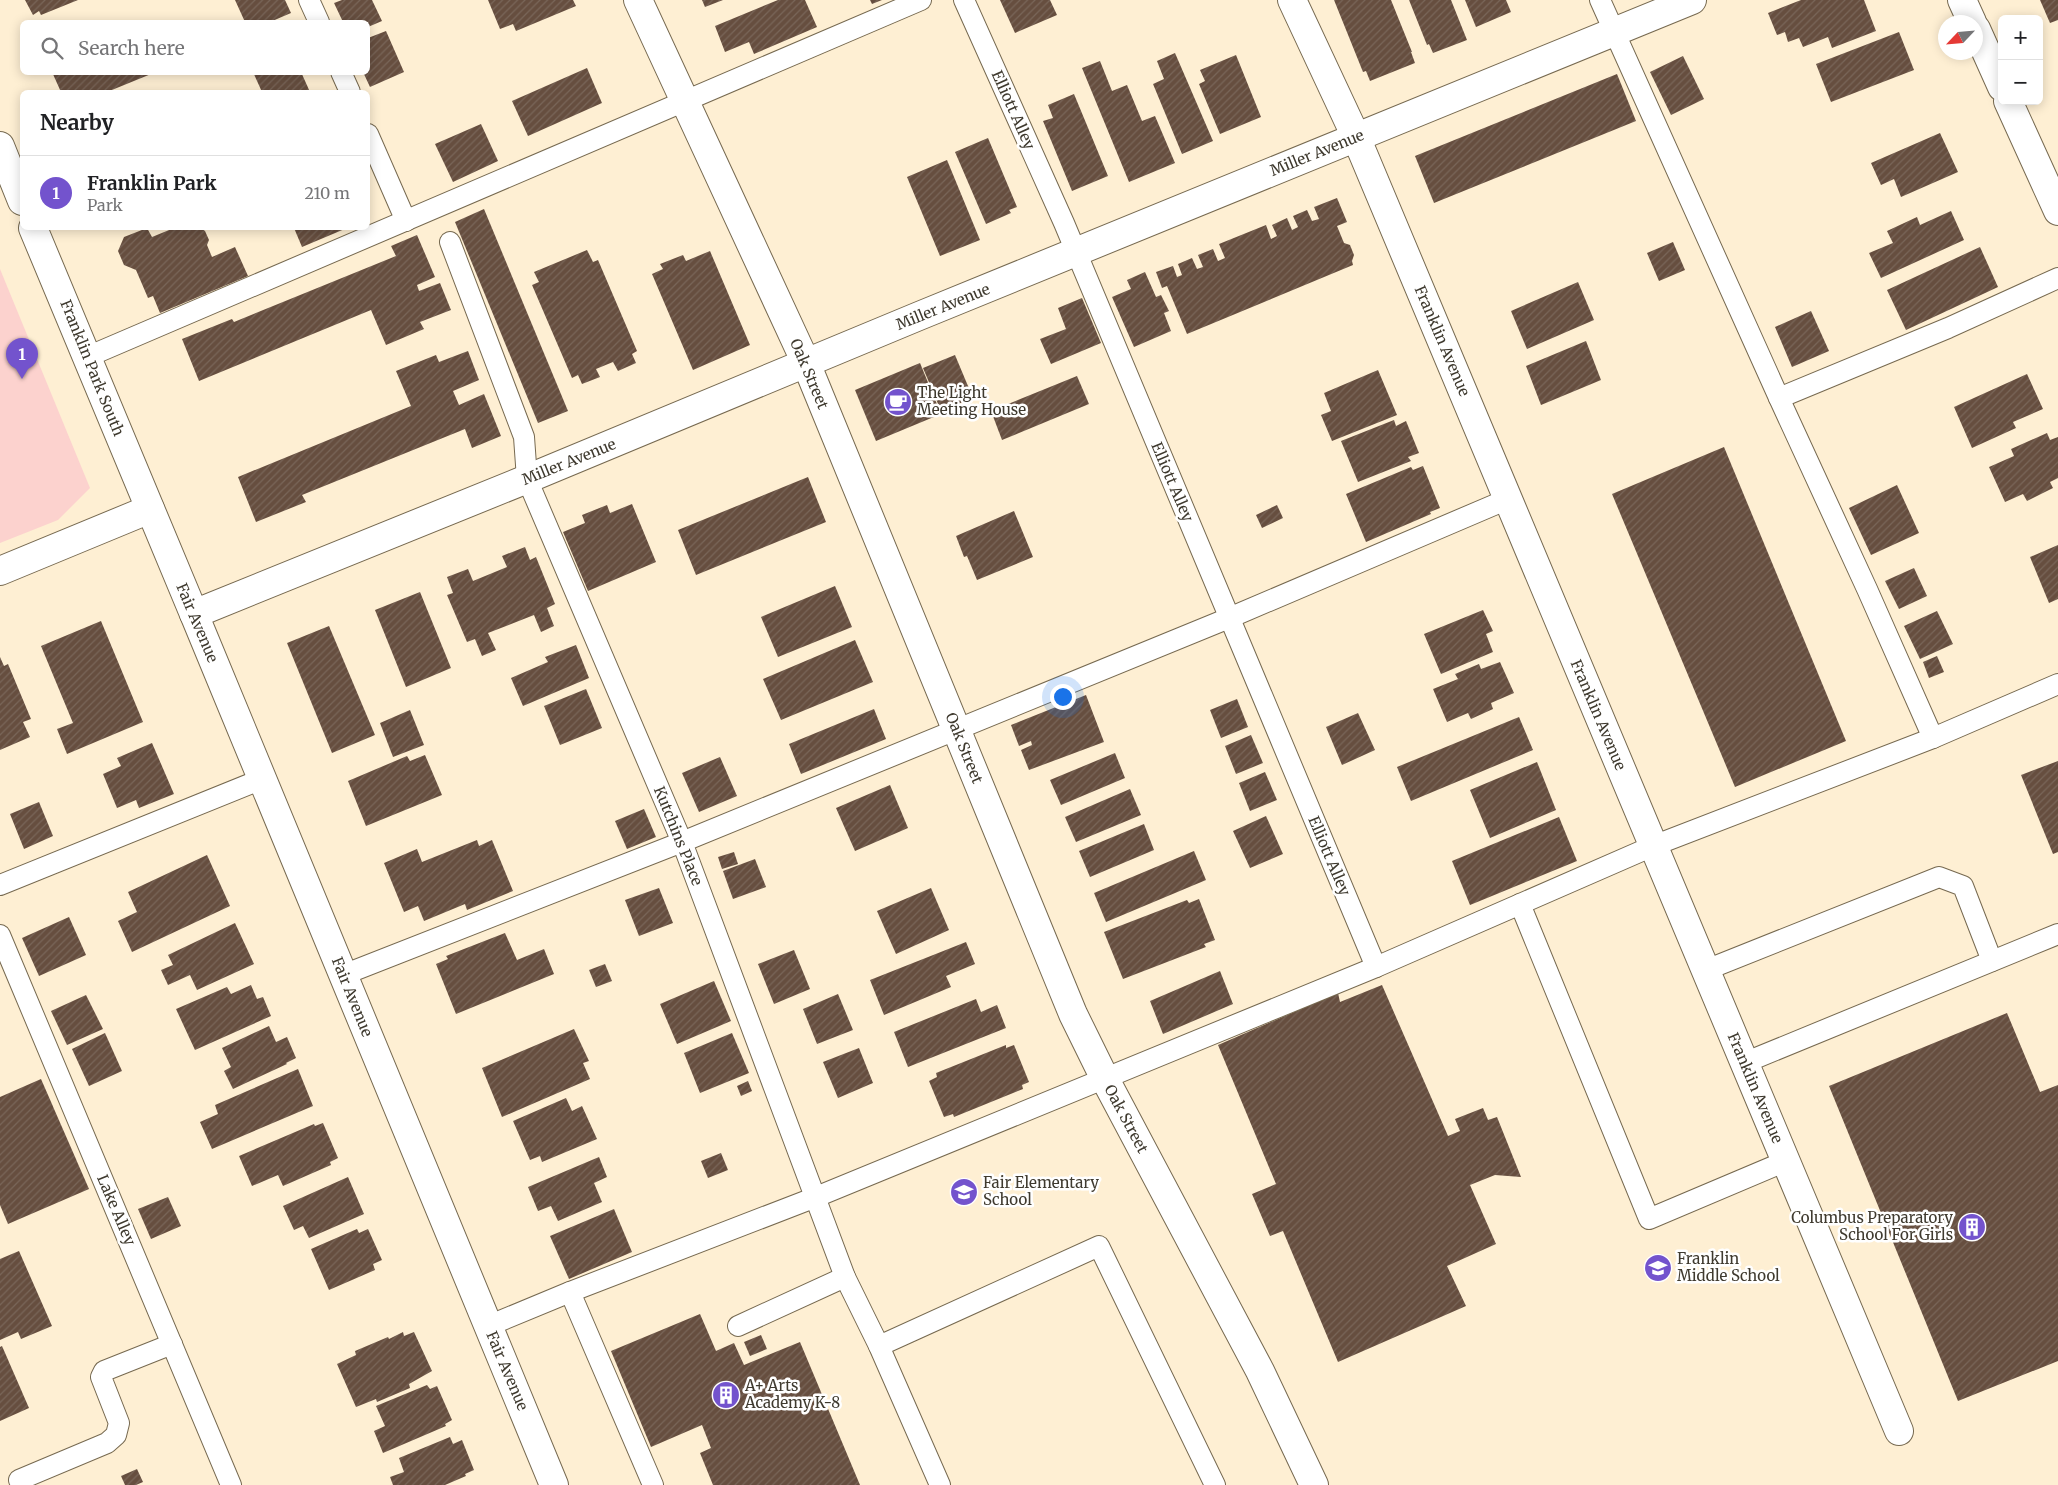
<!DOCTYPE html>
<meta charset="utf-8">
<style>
:root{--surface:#fff;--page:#f6f6f6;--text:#202124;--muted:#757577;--line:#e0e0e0;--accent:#7353cd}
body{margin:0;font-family:Merriweather,serif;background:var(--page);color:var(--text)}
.controls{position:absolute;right:15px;top:15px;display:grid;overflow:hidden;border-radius:8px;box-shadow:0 2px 12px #0003}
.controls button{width:45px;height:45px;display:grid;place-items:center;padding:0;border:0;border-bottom:1px solid var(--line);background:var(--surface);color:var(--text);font:25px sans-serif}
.compass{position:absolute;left:1938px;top:15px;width:45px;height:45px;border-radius:50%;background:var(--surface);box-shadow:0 2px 12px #0003;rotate:244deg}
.you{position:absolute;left:1062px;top:696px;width:18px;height:18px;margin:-12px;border:4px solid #fff;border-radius:50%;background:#1a73e8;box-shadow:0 0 0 8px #1a73e833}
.badge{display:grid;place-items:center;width:32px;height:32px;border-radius:50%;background:var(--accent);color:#fff;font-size:16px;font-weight:700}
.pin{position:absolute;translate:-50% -41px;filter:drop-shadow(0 1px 2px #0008)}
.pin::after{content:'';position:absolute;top:26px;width:18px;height:15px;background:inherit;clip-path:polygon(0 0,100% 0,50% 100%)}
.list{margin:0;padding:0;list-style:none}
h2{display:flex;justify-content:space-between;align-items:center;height:65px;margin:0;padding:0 20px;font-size:21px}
h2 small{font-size:16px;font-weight:400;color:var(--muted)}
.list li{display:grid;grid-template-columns:32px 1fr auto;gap:15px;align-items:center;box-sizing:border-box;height:75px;padding:0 20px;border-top:1px solid var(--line)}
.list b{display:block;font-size:19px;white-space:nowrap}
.list p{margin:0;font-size:16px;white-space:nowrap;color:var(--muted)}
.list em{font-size:16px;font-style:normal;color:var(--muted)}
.icon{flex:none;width:28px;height:28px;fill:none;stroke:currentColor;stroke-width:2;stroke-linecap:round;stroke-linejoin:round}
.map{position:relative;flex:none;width:2058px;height:1485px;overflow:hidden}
.search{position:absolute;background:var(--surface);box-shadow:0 2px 12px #0003;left:20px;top:20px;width:350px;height:55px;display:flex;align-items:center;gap:12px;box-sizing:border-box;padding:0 18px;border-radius:8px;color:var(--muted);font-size:19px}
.panel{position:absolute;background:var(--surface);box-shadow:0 2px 12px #0003;left:20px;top:90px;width:350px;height:140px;border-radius:8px}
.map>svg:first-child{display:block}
.park{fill:#fcd2ce}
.building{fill:url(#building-hatch)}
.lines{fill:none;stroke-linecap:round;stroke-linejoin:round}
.service-casing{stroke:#766950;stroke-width:22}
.minor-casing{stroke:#766950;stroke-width:30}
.tertiary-casing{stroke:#766950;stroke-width:30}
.service{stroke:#fff;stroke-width:20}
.minor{stroke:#fff;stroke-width:28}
.tertiary{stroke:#fff;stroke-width:28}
.labels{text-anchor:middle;stroke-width:5;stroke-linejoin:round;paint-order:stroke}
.street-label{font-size:15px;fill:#3f3a2f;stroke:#fff}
.poi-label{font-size:15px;fill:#3f3a2f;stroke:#fff;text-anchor:start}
</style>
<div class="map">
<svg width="2058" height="1485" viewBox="0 0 2058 1485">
<defs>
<pattern id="building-hatch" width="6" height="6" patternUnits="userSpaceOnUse" patternTransform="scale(1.25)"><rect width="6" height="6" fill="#664e3f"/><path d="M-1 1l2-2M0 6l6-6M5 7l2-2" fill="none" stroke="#796659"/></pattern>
</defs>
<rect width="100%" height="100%" fill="#feefd3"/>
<polygon class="park" points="0,269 90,488 58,520 0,543"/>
<g class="building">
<polygon points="25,0 78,0 41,15 39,11 33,15"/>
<polygon points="235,0 285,0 291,13 270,22 245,22"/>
<polygon points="342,0 372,0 382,21 368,27 368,22 343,22 334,3"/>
<polygon points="488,0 573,0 576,6 516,31 513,24 500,29"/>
<polygon points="702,0 723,0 705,7"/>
<polygon points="778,0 805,0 817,27 754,54 749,42 725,52 715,26"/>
<polygon points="870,0 882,0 872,4"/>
<polygon points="1000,0 1050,0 1057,15 1015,33"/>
<polygon points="1334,0 1391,0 1412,52 1411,52 1415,63 1370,81 1366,71 1363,72"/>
<polygon points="1409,0 1451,0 1467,40 1433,53 1429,44 1427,45"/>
<polygon points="1465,0 1506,0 1511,12 1476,27"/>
<polygon points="1801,0 1864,0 1876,31 1832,48 1828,37 1803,47 1799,38 1788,42 1785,32 1777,35 1768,13"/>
<polygon points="2040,0 2058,0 2058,20 2050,23"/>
<polygon points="386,31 404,72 370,87 363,72 368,72 368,38"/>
<polygon points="1899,32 1914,70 1831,102 1816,64"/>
<polygon points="1175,53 1213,141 1182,154 1153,84 1164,79 1157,61"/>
<polygon points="1236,55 1261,117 1220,134 1199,84 1205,81 1200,70"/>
<polygon points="1683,56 1704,99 1671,115 1650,72"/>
<polygon points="1100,61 1112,91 1127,85 1142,121 1155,116 1175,163 1129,182 1082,68"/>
<polygon points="587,68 602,103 528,136 512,101"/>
<polygon points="52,72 150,72 151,74 107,92 61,92"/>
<polygon points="253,72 301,72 310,92 262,92"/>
<polygon points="1617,74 1636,121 1434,203 1415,156"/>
<polygon points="1074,94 1108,176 1072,191 1043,121 1053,118 1048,105"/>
<polygon points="481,124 498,161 453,182 435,144"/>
<polygon points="1940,133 1958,172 1901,197 1894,179 1881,185 1871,163"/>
<polygon points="988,138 1017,207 1009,210 1011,213 986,224 955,152"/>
<polygon points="947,160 980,240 940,256 907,177"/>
<polygon points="1337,198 1347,222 1337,226 1344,243 1350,245 1354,255 1352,261 1353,265 1187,334 1167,286 1162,288 1156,272 1173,266 1177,277 1182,275 1178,264 1192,258 1197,269 1203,267 1198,255 1213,249 1218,261 1225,258 1219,244 1266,225 1271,239 1277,236 1272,225 1287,218 1292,230 1298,227 1293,216 1307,210 1312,221 1319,219 1314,207"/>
<polygon points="484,209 568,411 538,423 455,222"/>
<polygon points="1951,211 1964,240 1881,278 1869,253 1893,243 1887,231 1917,217 1920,225"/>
<polygon points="147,228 152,237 174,228 201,228 205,231 209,240 207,245 212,257 235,247 248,276 160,313 153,296 148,298 136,270 124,265 118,251 124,237"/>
<polygon points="294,228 347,228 302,247"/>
<polygon points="417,235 435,277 417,285 419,291 440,283 451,310 420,322 424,329 386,345 371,310 199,381 182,339 232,319 234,322 396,256 391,246"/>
<polygon points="1673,242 1685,270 1659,281 1647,253"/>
<polygon points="1980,247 1998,287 1906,330 1887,290"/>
<polygon points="587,250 593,262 598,260 637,351 632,354 636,363 618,371 613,362 596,369 600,377 582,384 578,375 572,378 532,285 539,282 534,272"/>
<polygon points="710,251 750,345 693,370 652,274 663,269 660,264 683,255 686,261"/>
<polygon points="1145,272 1156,297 1161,295 1169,311 1164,313 1171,331 1134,347 1112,297 1131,289 1127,280"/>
<polygon points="1578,282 1594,320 1527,349 1511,311"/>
<polygon points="1082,298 1101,343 1051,364 1040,339 1066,329 1058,308"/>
<polygon points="1811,311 1829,351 1792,367 1775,327"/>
<polygon points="1586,341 1601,380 1541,405 1526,366"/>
<polygon points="468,351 479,380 453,391 459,405 484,394 501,436 472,448 465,429 302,495 306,502 256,522 238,477 411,406 396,371 436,355 439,362"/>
<polygon points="955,355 973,398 941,411 923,368"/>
<polygon points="920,363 941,414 876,441 855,390"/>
<polygon points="1378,370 1397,415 1332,441 1321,415 1331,411 1324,393"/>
<polygon points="2027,374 2043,409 2013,422 2016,428 1972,448 1954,407"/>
<polygon points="1077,376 1089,404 1002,440 991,411"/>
<polygon points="1394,420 1396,426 1406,421 1419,453 1408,457 1411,461 1358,482 1341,441"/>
<polygon points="2047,433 2050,440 2058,437 2058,478 2050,482 2053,488 2027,501 2023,494 2005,502 1989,467 2014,456 2011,449"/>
<polygon points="1724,447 1846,741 1735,787 1612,494"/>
<polygon points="1423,466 1440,508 1430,512 1431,514 1366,542 1346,494 1411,467 1413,470"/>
<polygon points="808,477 826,522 696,575 678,530"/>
<polygon points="1897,485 1919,533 1871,555 1849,508"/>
<polygon points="632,504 656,562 588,591 563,532 585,523 582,515 607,505 610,513"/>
<polygon points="1277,505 1283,518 1262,528 1256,515"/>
<polygon points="1014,511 1033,557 977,580 967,556 964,557 956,536"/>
<polygon points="2058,545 2058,599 2049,603 2030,557"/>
<polygon points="525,547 530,560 536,557 555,604 547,608 554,626 541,632 534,615 488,633 496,650 482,656 475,639 467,642 447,595 453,593 447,577 468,569 473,581 507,567 502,556"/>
<polygon points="1914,568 1927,596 1899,609 1885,581"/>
<polygon points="835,586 852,627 778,657 761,617"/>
<polygon points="420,592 451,668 406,687 375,610"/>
<polygon points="1483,610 1493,631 1486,634 1493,652 1441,674 1424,634"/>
<polygon points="1937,611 1953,644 1920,659 1904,626"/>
<polygon points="101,621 143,722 67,754 57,729 73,723 41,646"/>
<polygon points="329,626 375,735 332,753 287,643"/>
<polygon points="855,640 873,682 781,720 763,679"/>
<polygon points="576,645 589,678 523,706 511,678 548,662 545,657"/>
<polygon points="1937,656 1944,672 1929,678 1923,662"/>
<polygon points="0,657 4,666 8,664 31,719 23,722 30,737 0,750"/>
<polygon points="1500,662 1514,693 1491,703 1493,709 1471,719 1468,713 1447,722 1433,689 1458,679 1455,674 1479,664 1481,669"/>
<polygon points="586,689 602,728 560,745 544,706"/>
<polygon points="1086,695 1104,742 1029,770 1021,750 1032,745 1031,741 1019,746 1011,725"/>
<polygon points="1237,699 1248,727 1221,738 1210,710"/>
<polygon points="874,709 886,739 801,774 789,744"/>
<polygon points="410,710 424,745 393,757 380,723"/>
<polygon points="1358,713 1375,750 1342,765 1326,727"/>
<polygon points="1519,717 1533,750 1411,801 1397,767"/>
<polygon points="1251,735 1263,763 1236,774 1225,746"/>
<polygon points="152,743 174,794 139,808 136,800 117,808 103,774 121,766 117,758"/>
<polygon points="1115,753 1125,778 1061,805 1050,780"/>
<polygon points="425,755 442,795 366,826 348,781 407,756 410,761"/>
<polygon points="720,757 737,796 699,812 682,773"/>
<polygon points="2058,761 2058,852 2053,854 2021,775"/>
<polygon points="1537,762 1556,810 1490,838 1470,790"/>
<polygon points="1265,772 1277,800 1250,811 1239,783"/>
<polygon points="890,785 908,828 855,851 836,808"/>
<polygon points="1130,789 1141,815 1076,842 1065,817"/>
<polygon points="39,802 53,836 24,849 10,814"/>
<polygon points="644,809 656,837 627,849 615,821"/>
<polygon points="1266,816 1283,854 1250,868 1233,831"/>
<polygon points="1559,817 1577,861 1470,905 1452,861"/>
<polygon points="1144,824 1154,850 1090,877 1079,851"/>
<polygon points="477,840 479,846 492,840 513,891 467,910 465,904 424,921 418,906 404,912 384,863 417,849 422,862"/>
<polygon points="1194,851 1206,880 1106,922 1094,893"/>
<polygon points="734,852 738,864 722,869 718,857"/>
<polygon points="207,855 230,906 132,952 118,921 137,912 128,892"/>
<polygon points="755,859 766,887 733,899 723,871"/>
<polygon points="659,888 673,923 639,936 625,900"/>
<polygon points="931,888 949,930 896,954 877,911"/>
<polygon points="1199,899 1215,940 1204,944 1206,947 1123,979 1104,932 1187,900 1189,903"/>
<polygon points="69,917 86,955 39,976 22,938"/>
<polygon points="235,923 254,964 197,990 190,975 168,985 161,970 173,965 168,955"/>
<polygon points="505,933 517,960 544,949 554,974 456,1014 436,964 448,959 446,956"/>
<polygon points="966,942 975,964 946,976 951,987 884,1015 870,980"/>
<polygon points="794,950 810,989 774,1004 758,964"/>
<polygon points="605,964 612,981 596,987 589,970"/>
<polygon points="1220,971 1233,1004 1163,1034 1150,1001"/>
<polygon points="714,981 731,1021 677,1044 660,1004"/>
<polygon points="251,985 257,999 263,997 271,1016 195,1050 176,1009 227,987 231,994"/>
<polygon points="1382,985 1448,1136 1460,1131 1455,1119 1483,1108 1488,1120 1497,1117 1521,1177 1495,1175 1470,1185 1496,1244 1447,1266 1466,1306 1338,1362 1283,1231 1270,1236 1252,1194 1276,1184 1218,1045 1338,993 1340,1002"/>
<polygon points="838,994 853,1030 817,1044 803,1009"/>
<polygon points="86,995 103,1029 67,1045 51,1011"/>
<polygon points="976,999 981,1012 997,1005 1006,1028 908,1067 894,1032"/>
<polygon points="2007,1013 2040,1092 2058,1085 2058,1361 1958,1401 1829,1086"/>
<polygon points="269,1026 276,1042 287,1037 296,1058 286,1063 287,1064 233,1089 224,1071 231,1067 222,1048"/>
<polygon points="574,1029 589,1061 583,1063 590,1079 502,1117 482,1068"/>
<polygon points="105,1033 122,1071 89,1086 72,1049"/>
<polygon points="732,1033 749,1073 700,1093 684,1053"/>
<polygon points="1006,1045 1006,1048 1014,1045 1029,1082 1022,1085 1023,1089 954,1117 953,1114 944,1117 929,1081 937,1077 936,1073"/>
<polygon points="859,1048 873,1083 838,1098 823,1062"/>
<polygon points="298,1069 313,1106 212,1149 200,1122 218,1114 215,1105"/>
<polygon points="41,1079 89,1189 8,1224 0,1205 0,1097"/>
<polygon points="748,1081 752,1091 741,1096 737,1086"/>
<polygon points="566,1098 572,1111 582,1106 597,1139 542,1162 540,1156 530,1160 513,1121"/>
<polygon points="323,1123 338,1158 330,1162 331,1165 283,1186 278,1175 252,1186 239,1156 314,1124 315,1126"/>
<polygon points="721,1153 728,1170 708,1178 701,1161"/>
<polygon points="599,1157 607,1177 594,1183 602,1202 558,1221 551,1206 538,1211 528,1187"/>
<polygon points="348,1177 364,1214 309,1238 303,1226 294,1230 283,1206"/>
<polygon points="168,1197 181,1226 151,1239 138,1209"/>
<polygon points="614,1209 632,1252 569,1279 550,1236"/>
<polygon points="357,1229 359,1233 368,1229 382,1260 373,1264 375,1270 329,1290 311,1249"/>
<polygon points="19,1251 52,1326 21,1339 18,1332 0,1340 0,1259"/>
<polygon points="700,1314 716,1351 734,1343 744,1365 800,1342 860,1485 713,1485 700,1453 711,1448 702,1425 651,1447 611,1351"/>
<polygon points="403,1332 404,1336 414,1332 432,1371 409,1384 410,1388 377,1402 376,1399 356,1407 337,1364 356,1355 355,1351 388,1337 389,1339"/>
<polygon points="761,1335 767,1349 750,1356 744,1342"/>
<polygon points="2,1346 29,1408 0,1421 0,1347"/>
<polygon points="427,1385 430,1389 437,1386 452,1420 445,1424 446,1426 383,1453 374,1431 385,1426 376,1406"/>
<polygon points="450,1437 453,1444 462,1440 474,1470 465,1474 466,1476 445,1485 393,1485 390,1477 404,1472 399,1458"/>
<polygon points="137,1469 143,1482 136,1485 125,1485 121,1476"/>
</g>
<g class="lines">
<g class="service-casing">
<g id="service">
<polyline points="309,0 319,22"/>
<polyline points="964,0 1064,223 1376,967"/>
<polyline points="1600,0 1779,398 1867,589 1933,738"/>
<polyline points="341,72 350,92"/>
<polyline points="368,134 406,221"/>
<polyline points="450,242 524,437 527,479 682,842 845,1277 879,1346 940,1485"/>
<polyline points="87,357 921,0"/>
<polyline points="1779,398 1948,328 2058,278"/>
<polyline points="0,885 262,779"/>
<polyline points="1520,904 1649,1219 1786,1161"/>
<polyline points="0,935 231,1485"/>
<polyline points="1706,970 1939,877 1963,886 1992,961"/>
<polyline points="343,975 682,842 1229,618 1508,499"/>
<polyline points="1744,1063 2058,934"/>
<polyline points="570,1292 653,1485"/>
<polyline points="488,1326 570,1292 816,1197 1376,967 1653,846 1933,738 2058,684"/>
<polyline points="738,1326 845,1277"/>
<polyline points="879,1346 1099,1246 1215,1485"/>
<polyline points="19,1480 107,1443 116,1435 119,1423 101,1377 104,1371 172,1344"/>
</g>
</g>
<g class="minor-casing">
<g id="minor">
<polyline points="638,0 806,363 1073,1014 1105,1079 1260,1371 1314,1485"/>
<polyline points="1292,0 1356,137 1899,1431"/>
<polyline points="1962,0 1972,22"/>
<polyline points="1976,29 2002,87"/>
<polyline points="2008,101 2058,211"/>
<polyline points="194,614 554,1485"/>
</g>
</g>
<g class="tertiary-casing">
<g id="tertiary">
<polyline points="0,146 22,201"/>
<polyline points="33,228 194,614 527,479 919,316 1692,0"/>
<polyline points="0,571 150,509"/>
</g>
</g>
<use href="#service" class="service"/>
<use href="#minor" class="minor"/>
<use href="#tertiary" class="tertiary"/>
</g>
<defs>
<g id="cafe-disc" transform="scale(1.4375)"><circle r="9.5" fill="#7353cd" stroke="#fff"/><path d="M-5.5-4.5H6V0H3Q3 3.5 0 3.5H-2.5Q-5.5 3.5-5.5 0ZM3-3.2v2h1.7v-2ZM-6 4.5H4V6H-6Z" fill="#fff"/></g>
<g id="school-disc" transform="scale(1.4375)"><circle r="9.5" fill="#7353cd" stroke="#fff"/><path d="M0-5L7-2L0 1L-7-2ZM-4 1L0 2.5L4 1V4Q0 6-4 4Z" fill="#fff"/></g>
<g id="building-disc" transform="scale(1.4375)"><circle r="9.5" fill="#7353cd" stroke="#fff"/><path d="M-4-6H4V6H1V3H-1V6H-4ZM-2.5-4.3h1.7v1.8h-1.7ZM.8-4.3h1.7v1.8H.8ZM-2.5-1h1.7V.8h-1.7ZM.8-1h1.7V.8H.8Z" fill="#fff"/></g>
</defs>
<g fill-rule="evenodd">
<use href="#cafe-disc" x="898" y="402"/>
<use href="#school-disc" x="964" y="1192"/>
<use href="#building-disc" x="1972" y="1227"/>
<use href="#school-disc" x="1658" y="1268"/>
<use href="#building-disc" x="726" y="1395"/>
</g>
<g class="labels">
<g class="street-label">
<text transform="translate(1013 110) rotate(66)" y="5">Elliott Alley</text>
<text transform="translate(1317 153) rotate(-22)" y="5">Miller Avenue</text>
<text transform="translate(943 307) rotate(-22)" y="5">Miller Avenue</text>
<text transform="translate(1442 341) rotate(67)" y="5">Franklin Avenue</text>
<text transform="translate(92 368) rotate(68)" y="5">Franklin Park South</text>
<text transform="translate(809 374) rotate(67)" y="5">Oak Street</text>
<text transform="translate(569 462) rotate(-22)" y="5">Miller Avenue</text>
<text transform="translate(1172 482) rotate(67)" y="5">Elliott Alley</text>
<text transform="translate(197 623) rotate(67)" y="5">Fair Avenue</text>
<text transform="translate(1598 715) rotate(67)" y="5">Franklin Avenue</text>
<text transform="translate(964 748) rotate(68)" y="5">Oak Street</text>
<text transform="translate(678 836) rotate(68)" y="5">Kutchins Place</text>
<text transform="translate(1329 856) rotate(67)" y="5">Elliott Alley</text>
<text transform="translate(352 997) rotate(68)" y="5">Fair Avenue</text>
<text transform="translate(1755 1088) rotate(67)" y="5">Franklin Avenue</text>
<text transform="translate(1126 1119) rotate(62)" y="5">Oak Street</text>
<text transform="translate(116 1210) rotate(67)" y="5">Lake Alley</text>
<text transform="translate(507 1371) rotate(67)" y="5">Fair Avenue</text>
</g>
<g class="poi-label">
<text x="917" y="398">The Light<tspan x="917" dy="17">Meeting House</tspan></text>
<text x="983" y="1188">Fair Elementary<tspan x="983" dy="17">School</tspan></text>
<text x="1953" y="1223" text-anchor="end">Columbus Preparatory<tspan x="1953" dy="17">School For Girls</tspan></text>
<text x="1677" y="1264">Franklin<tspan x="1677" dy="17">Middle School</tspan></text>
<text x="745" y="1391">A+ Arts<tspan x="745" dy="17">Academy K-8</tspan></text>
</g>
</g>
</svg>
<div class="controls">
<button>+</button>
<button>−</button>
</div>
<svg class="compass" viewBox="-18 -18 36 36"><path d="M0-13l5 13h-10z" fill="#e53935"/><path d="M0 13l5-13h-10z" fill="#757577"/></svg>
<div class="you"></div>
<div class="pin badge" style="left:22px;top:379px">1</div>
<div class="search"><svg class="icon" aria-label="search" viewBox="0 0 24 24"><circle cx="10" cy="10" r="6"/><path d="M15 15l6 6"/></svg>Search here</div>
<section class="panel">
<h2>Nearby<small></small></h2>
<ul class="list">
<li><span class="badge">1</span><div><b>Franklin Park</b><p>Park</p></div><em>210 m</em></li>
</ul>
</section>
</div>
